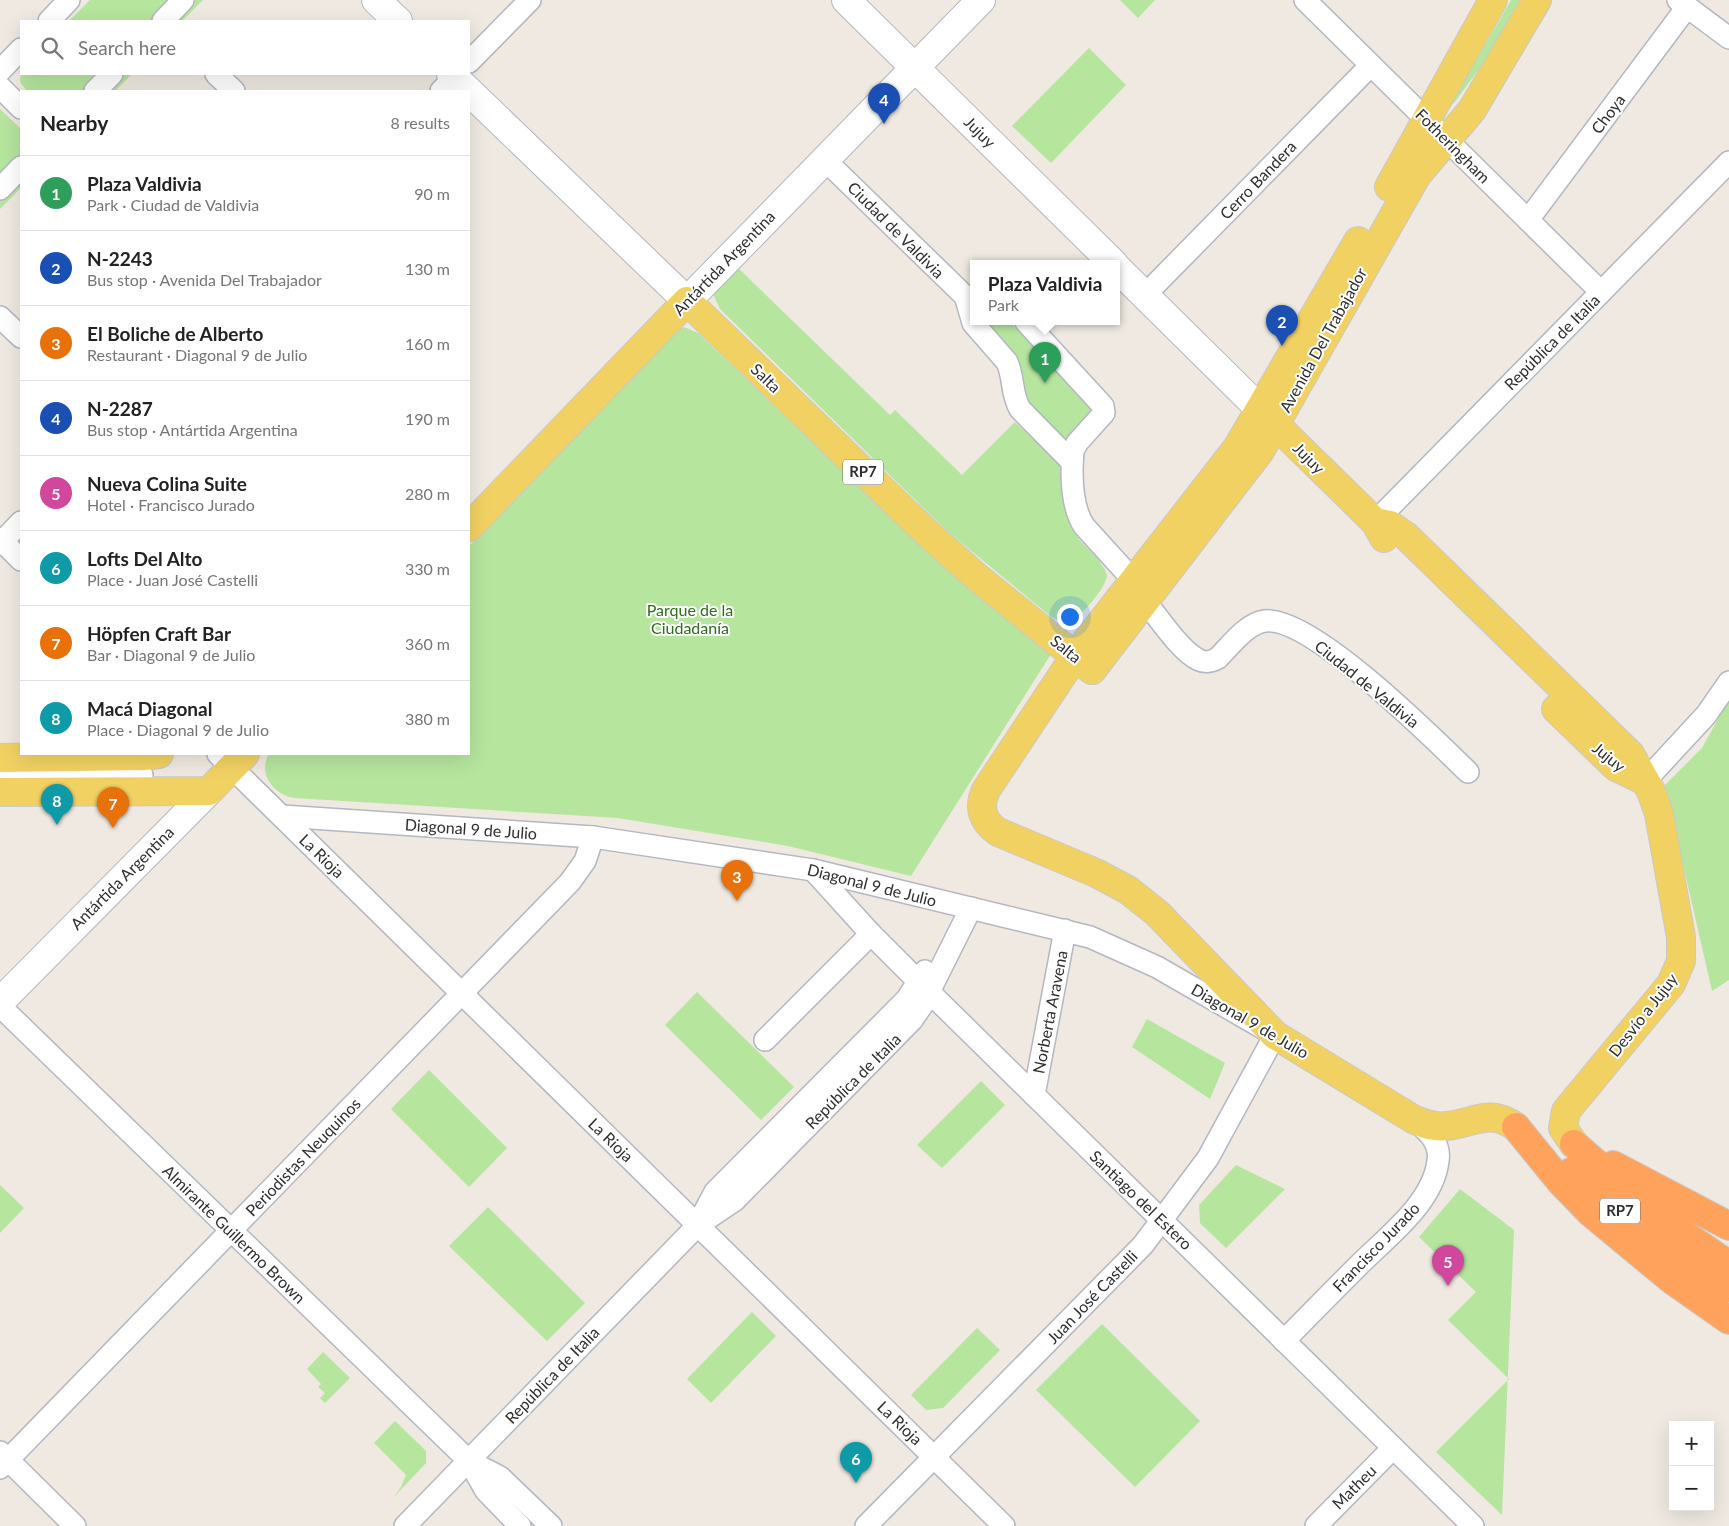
<!DOCTYPE html>
<meta charset="utf-8">
<style>
:root{--surface:#fff;--page:#f6f6f6;--text:#222;--muted:#767676;--line:#e0e0e0;--accent:#b45309}
body{margin:0;font-family:Lato,sans-serif;background:var(--page);color:var(--text)}
.controls{position:absolute;right:15px;bottom:15px;display:grid;overflow:hidden;border-radius:0px;box-shadow:0 5px 20px #0002}
.controls button{width:45px;height:45px;display:grid;place-items:center;padding:0;border:0;border-bottom:1px solid var(--line);background:var(--surface);color:var(--text);font:25px sans-serif}
.you{position:absolute;left:1069px;top:616px;width:18px;height:18px;margin:-12px;border:4px solid #fff;border-radius:50%;background:#1a73e8;box-shadow:0 0 0 8px #1a73e833}
.badge{display:grid;place-items:center;width:32px;height:32px;border-radius:50%;background:var(--accent);color:#fff;font-size:16px;font-weight:700}
.pin{position:absolute;translate:-50% -41px;filter:drop-shadow(0 1px 2px #0008)}
.pin::after{content:'';position:absolute;top:26px;width:18px;height:15px;background:inherit;clip-path:polygon(0 0,100% 0,50% 100%)}
.popup{position:absolute;left:970px;top:260px;width:150px;height:65px;box-sizing:border-box;display:grid;place-content:center;border-radius:0px;background:var(--surface);filter:drop-shadow(0 1px 4px #0005);font-size:16px;white-space:nowrap;color:var(--muted)}
.popup b{font-size:19px;color:var(--text)}
.popup::after{content:'';position:absolute;left:50%;top:100%;margin-left:-10px;border:10px solid transparent;border-top-color:var(--surface)}
.list{margin:0;padding:0;list-style:none}
h2{display:flex;justify-content:space-between;align-items:center;height:65px;margin:0;padding:0 20px;font-size:21px}
h2 small{font-size:16px;font-weight:400;color:var(--muted)}
.list li{display:grid;grid-template-columns:32px 1fr auto;gap:15px;align-items:center;box-sizing:border-box;height:75px;padding:0 20px;border-top:1px solid var(--line)}
.list b{display:block;font-size:19px;white-space:nowrap}
.list p{margin:0;font-size:16px;white-space:nowrap;color:var(--muted)}
.list em{font-size:16px;font-style:normal;color:var(--muted)}
.icon{flex:none;width:28px;height:28px;fill:none;stroke:currentColor;stroke-width:2;stroke-linecap:round;stroke-linejoin:round}
.map{position:relative;flex:none;width:1729px;height:1526px;overflow:hidden}
.search{position:absolute;background:var(--surface);box-shadow:0 5px 20px #0002;left:20px;top:20px;width:450px;height:55px;display:flex;align-items:center;gap:12px;box-sizing:border-box;padding:0 18px;border-radius:0px;color:var(--muted);font-size:19px}
.panel{position:absolute;background:var(--surface);box-shadow:0 5px 20px #0002;left:20px;top:90px;width:450px;height:665px;border-radius:0px}
.map>svg:first-child{display:block}
.green{fill:#b6e59e}
.lines{fill:none;stroke-linecap:round;stroke-linejoin:round}
.street-casing{stroke:#b4b7c1;stroke-width:24}
.secondary-casing{stroke:#b4b7c1;stroke-width:30}
.primary-casing{stroke:#c9c9c9;stroke-width:30}
.highway-casing{stroke:#c9c9c9;stroke-width:30}
.street{stroke:#fff;stroke-width:21}
.secondary{stroke:#fff;stroke-width:28}
.primary{stroke:#f2d163;stroke-width:28}
.highway{stroke:#ffa35c;stroke-width:28}
.labels{text-anchor:middle;stroke-width:4;stroke-linejoin:round;paint-order:stroke}
.shield{fill:#fff;stroke:#6d6d6d;stroke-width:1}
.shield-label{font-size:15px;font-weight:bold;fill:#2e2e2e}
.street-label{font-size:16px;fill:#2e2e2e;stroke:#fff}
.park-label{font-size:16px;fill:#2c6e1b;stroke:#fff}
</style>
<div class="map">
<svg width="1729" height="1526" viewBox="0 0 1729 1526">
<rect width="100%" height="100%" fill="#efe9e1"/>
<g class="green">
<polygon points="90,0 203,0 182,21 69,21"/>
<polygon points="1120,0 1155,0 1138,18"/>
<polygon points="1511,0 1521,0 1487,58 1454,103 1451,104 1449,98 1480,54"/>
<polygon points="1089,48 1126,85 1051,163 1012,126"/>
<polygon points="21,72 21,74 132,74 115,91 27,91 20,82"/>
<polygon points="0,109 21,129 21,188 0,209"/>
<path d="M735 265 890 415 895 410 962 475 1015 422C1027 434 1060 459 1064 476 1068 493 1063 513 1072 529 1081 546 1101 556 1107 575 1106 589 1077 623 1063 623L1050 616 946 530 720 309 713 294Z"/>
<polygon points="977,322 1008,322 1014,326 1095,408 1065,445 1030,415"/>
<path d="M684 327 698 333 921 546 1051 654 911 876 788 846 618 818 295 798C274 795 257 774 269 754H469V546L674 333Z"/>
<polygon points="1729,699 1729,980 1712,991 1665,785 1702,748"/>
<polygon points="697,992 794,1087 761,1120 665,1025"/>
<polygon points="1147,1019 1225,1063 1210,1099 1132,1047"/>
<polygon points="429,1070 507,1148 469,1187 391,1109"/>
<polygon points="981,1081 1005,1105 942,1168 917,1145"/>
<polygon points="1236,1165 1285,1189 1226,1248 1200,1223 1199,1205"/>
<polygon points="0,1185 24,1208 0,1233"/>
<polygon points="1460,1189 1514,1230 1502,1515 1436,1452 1509,1379 1448,1320 1476,1292 1419,1237"/>
<polygon points="488,1207 585,1303 547,1341 449,1246"/>
<polygon points="752,1312 776,1336 711,1403 687,1379"/>
<polygon points="1102,1324 1200,1421 1135,1487 1036,1390"/>
<polygon points="977,1328 1000,1350 943,1408 926,1410 911,1395"/>
<polygon points="323,1352 350,1378 325,1403 320,1398 325,1393 318,1387 321,1384 307,1369"/>
<polygon points="395,1421 426,1451 426,1463 393,1498 401,1487 406,1475 374,1443"/>
</g>
<g class="lines">
<g class="street-casing">
<g id="street">
<polyline points="1305,0 1601,292"/>
<polyline points="1678,0 1729,38"/>
<polyline points="49,21 69,0"/>
<polyline points="163,21 183,0"/>
<polyline points="469,62 530,0"/>
<polyline points="0,71 21,49"/>
<polyline points="216,74 234,91"/>
<polyline points="0,87 21,108"/>
<polyline points="95,91 112,74"/>
<polyline points="441,91 458,74"/>
<polyline points="825,160 974,305"/>
<polyline points="0,189 21,167"/>
<polyline points="1528,220 1687,7"/>
<polyline points="1145,295 1371,65"/>
<path d="M966 299 973 323 1007 362C1014 377 1011 394 1020 409L1072 462"/>
<polyline points="0,317 21,337"/>
<path d="M1026 322 1103 406 1104 413 1077 443 1073 451C1071 475 1071 506 1084 526L1134 581"/>
<polyline points="1375,522 1729,162"/>
<polyline points="0,539 21,560"/>
<polyline points="0,544 21,522"/>
<path d="M1145 601C1158 617 1181 652 1199 660 1206 663 1211 662 1218 658 1230 646 1247 623 1265 621 1311 616 1433 738 1468 772"/>
<polyline points="218,754 1004,1526"/>
<polyline points="0,776 142,775"/>
<polyline points="1645,781 1706,715 1729,682"/>
<polyline points="282,816 593,837 813,870 1090,937 1157,967 1275,1035 1208,1158 1143,1245 866,1526"/>
<polyline points="813,870 871,934 919,982 1473,1526"/>
<polyline points="0,1006 469,1461 486,1491 520,1526"/>
<polyline points="765,1040 871,934"/>
<polyline points="1034,1095 1065,930"/>
<polyline points="698,1224 715,1192 907,999 925,971"/>
<path d="M1284 1341C1309 1315 1334 1290 1359 1265 1387 1237 1433 1203 1438 1161 1441 1143 1428 1131 1415 1121"/>
<polyline points="0,1452 75,1526"/>
<polyline points="469,1461 500,1477 551,1526"/>
<polyline points="0,1468 570,882 585,861 593,837"/>
<polyline points="405,1526 698,1225 735,1200 912,1020 923,1004 971,908"/>
<polyline points="1316,1526 1393,1448"/>
</g>
</g>
<g class="secondary-casing">
<g id="secondary">
<polyline points="376,0 398,21"/>
<polyline points="846,0 1114,264"/>
<polyline points="451,74 687,301 981,0"/>
<polyline points="1116,267 1276,425"/>
<polyline points="0,1002 209,791"/>
</g>
</g>
<g class="primary-casing">
<g id="primary">
<polyline points="1389,187 1493,0"/>
<path d="M1358 241 1237 448 1075 656 986 790C978 807 982 821 998 832L1096 873 1128 890 1157 913 1275 1035 1413 1119C1424 1124 1435 1128 1447 1126 1475 1123 1489 1108 1516 1127"/>
<polyline points="1276,425 1375,522 1384,538"/>
<polyline points="1375,522 1390,525 1406,536 1630,754 1651,791 1659,814 1681,937 1681,961 1671,984 1566,1111 1563,1128 1574,1144"/>
<polyline points="469,527 687,301 927,533 978,578 1092,670 1260,451 1417,175 1472,110 1537,0"/>
<polyline points="1556,709 1616,767 1645,781"/>
<polyline points="0,758 143,756 159,754"/>
<polyline points="0,792 209,791 245,754"/>
</g>
</g>
<g class="highway-casing">
<g id="highway">
<polyline points="1516,1127 1560,1181 1591,1213 1672,1280 1729,1320"/>
<polyline points="1574,1144 1652,1212 1729,1265"/>
<polyline points="1613,1165 1729,1226"/>
<polyline points="1571,1172 1668,1248 1729,1288"/>
</g>
</g>
<use href="#street" class="street"/>
<use href="#secondary" class="secondary"/>
<use href="#primary" class="primary"/>
<use href="#highway" class="highway"/>
</g>
<g class="labels">
<g class="shield">
<rect x="843" y="459.5" width="40" height="25" rx="4"/>
<rect x="1600" y="1198.5" width="40" height="25" rx="4"/>
</g>
<g class="shield-label">
<text x="863" y="477">RP7</text>
<text x="1620" y="1216">RP7</text>
</g>
<g class="street-label">
<text transform="translate(1608 114) rotate(-53)" y="6">Choya</text>
<text transform="translate(980 132) rotate(45)" y="6">Jujuy</text>
<text transform="translate(1453 146) rotate(45)" y="6">Fotheringham</text>
<text transform="translate(1258 180) rotate(-46)" y="6">Cerro Bandera</text>
<text transform="translate(896 230) rotate(45)" y="6">Ciudad de Valdivia</text>
<text transform="translate(724 263) rotate(-46)" y="6">Antártida Argentina</text>
<text transform="translate(1323 340) rotate(-61)" y="6">Avenida Del Trabajador</text>
<text transform="translate(1552 342) rotate(-45)" y="6">República de Italia</text>
<text transform="translate(766 378) rotate(44)" y="6">Salta</text>
<text transform="translate(1309 458) rotate(45)" y="6">Jujuy</text>
<text transform="translate(1066 649) rotate(39)" y="6">Salta</text>
<text transform="translate(1367 684) rotate(39)" y="6">Ciudad de Valdivia</text>
<text transform="translate(1609 757) rotate(39)" y="6">Jujuy</text>
<text transform="translate(471 829) rotate(4)" y="6">Diagonal 9 de Julio</text>
<text transform="translate(322 856) rotate(44)" y="6">La Rioja</text>
<text transform="translate(122 878) rotate(-45)" y="6">Antártida Argentina</text>
<text transform="translate(872 885) rotate(14)" y="6">Diagonal 9 de Julio</text>
<text transform="translate(1050 1012) rotate(-79)" y="6">Norberta Aravena</text>
<text transform="translate(1643 1015) rotate(-52)" y="6">Desvío a Jujuy</text>
<text transform="translate(1250 1021) rotate(30)" y="6">Diagonal 9 de Julio</text>
<text transform="translate(853 1081) rotate(-45)" y="6">República de Italia</text>
<text transform="translate(611 1140) rotate(44)" y="6">La Rioja</text>
<text transform="translate(303 1157) rotate(-46)" y="6">Periodistas Neuquinos</text>
<text transform="translate(1141 1200) rotate(44)" y="6">Santiago del Estero</text>
<text transform="translate(234 1234) rotate(44)" y="6">Almirante Guillermo Brown</text>
<text transform="translate(1376 1247) rotate(-46)" y="6">Francisco Jurado</text>
<text transform="translate(1092 1297) rotate(-46)" y="6">Juan José Castelli</text>
<text transform="translate(552 1375) rotate(-46)" y="6">República de Italia</text>
<text transform="translate(900 1423) rotate(44)" y="6">La Rioja</text>
<text transform="translate(1354 1487) rotate(-45)" y="6">Matheu</text>
</g>
<g class="park-label">
<text x="690" y="616">Parque de la<tspan x="690" dy="18">Ciudadanía</tspan></text>
</g>
</g>
</svg>
<div class="controls">
<button>+</button>
<button>−</button>
</div>
<div class="you"></div>
<div class="pin badge" style="left:1045px;top:383px;background:#2e9e5b">1</div>
<div class="popup"><b>Plaza Valdivia</b>Park</div>
<div class="pin badge" style="left:1282px;top:346px;background:#1a4fb4">2</div>
<div class="pin badge" style="left:737px;top:901px;background:#e8710a">3</div>
<div class="pin badge" style="left:884px;top:124px;background:#1a4fb4">4</div>
<div class="pin badge" style="left:1448px;top:1286px;background:#d1479c">5</div>
<div class="pin badge" style="left:856px;top:1483px;background:#0f9aa8">6</div>
<div class="pin badge" style="left:113px;top:828px;background:#e8710a">7</div>
<div class="pin badge" style="left:57px;top:825px;background:#0f9aa8">8</div>
<div class="search"><svg class="icon" aria-label="search" viewBox="0 0 24 24"><circle cx="10" cy="10" r="6"/><path d="M15 15l6 6"/></svg>Search here</div>
<section class="panel">
<h2>Nearby<small>8 results</small></h2>
<ul class="list">
<li><span class="badge" style="background:#2e9e5b">1</span><div><b>Plaza Valdivia</b><p>Park · Ciudad de Valdivia</p></div><em>90 m</em></li>
<li><span class="badge" style="background:#1a4fb4">2</span><div><b>N-2243</b><p>Bus stop · Avenida Del Trabajador</p></div><em>130 m</em></li>
<li><span class="badge" style="background:#e8710a">3</span><div><b>El Boliche de Alberto</b><p>Restaurant · Diagonal 9 de Julio</p></div><em>160 m</em></li>
<li><span class="badge" style="background:#1a4fb4">4</span><div><b>N-2287</b><p>Bus stop · Antártida Argentina</p></div><em>190 m</em></li>
<li><span class="badge" style="background:#d1479c">5</span><div><b>Nueva Colina Suite</b><p>Hotel · Francisco Jurado</p></div><em>280 m</em></li>
<li><span class="badge" style="background:#0f9aa8">6</span><div><b>Lofts Del Alto</b><p>Place · Juan José Castelli</p></div><em>330 m</em></li>
<li><span class="badge" style="background:#e8710a">7</span><div><b>Höpfen Craft Bar</b><p>Bar · Diagonal 9 de Julio</p></div><em>360 m</em></li>
<li><span class="badge" style="background:#0f9aa8">8</span><div><b>Macá Diagonal</b><p>Place · Diagonal 9 de Julio</p></div><em>380 m</em></li>
</ul>
</section>
</div>
